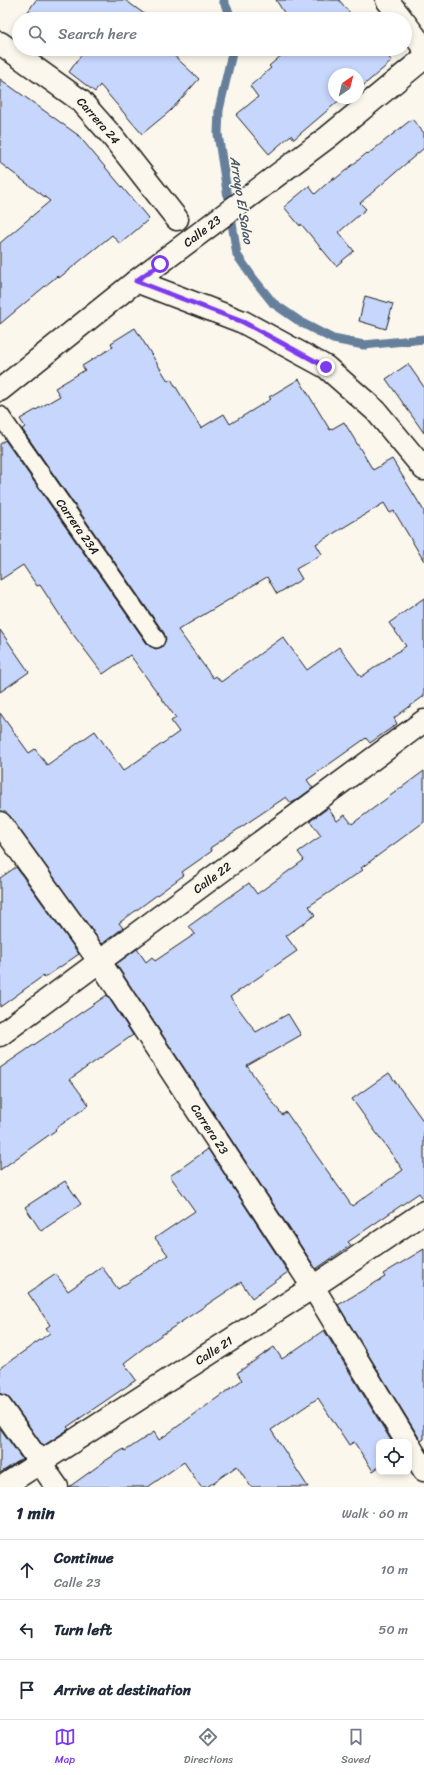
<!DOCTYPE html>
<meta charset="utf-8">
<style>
:root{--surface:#fff;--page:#f2f2f3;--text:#1f2937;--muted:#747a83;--line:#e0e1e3;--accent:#7c3aed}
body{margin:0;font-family:Sriracha,sans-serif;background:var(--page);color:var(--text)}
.controls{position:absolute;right:12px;bottom:12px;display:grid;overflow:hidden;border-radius:8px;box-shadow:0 2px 6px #0003}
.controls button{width:36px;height:36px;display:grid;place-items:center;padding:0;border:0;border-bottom:1px solid var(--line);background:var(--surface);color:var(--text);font:20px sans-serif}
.compass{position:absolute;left:328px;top:68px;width:36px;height:36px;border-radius:50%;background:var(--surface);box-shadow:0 2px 6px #0003;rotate:35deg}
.stop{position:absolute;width:12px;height:12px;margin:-9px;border:3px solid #7c3aed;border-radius:50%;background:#fff}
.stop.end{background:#7c3aed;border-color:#fff;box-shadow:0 1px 4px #0008}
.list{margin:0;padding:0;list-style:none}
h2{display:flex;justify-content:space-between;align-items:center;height:52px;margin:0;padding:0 16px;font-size:17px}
h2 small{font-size:13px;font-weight:400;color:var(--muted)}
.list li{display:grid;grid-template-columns:26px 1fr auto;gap:12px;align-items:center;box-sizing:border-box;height:60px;padding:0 16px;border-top:1px solid var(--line)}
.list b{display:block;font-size:15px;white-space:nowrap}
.list p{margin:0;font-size:13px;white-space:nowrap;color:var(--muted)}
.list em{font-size:13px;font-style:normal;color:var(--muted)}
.icon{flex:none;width:22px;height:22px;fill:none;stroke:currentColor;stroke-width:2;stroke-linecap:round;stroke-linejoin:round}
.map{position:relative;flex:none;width:424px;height:1487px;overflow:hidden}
.search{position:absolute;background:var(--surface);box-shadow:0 2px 6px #0003;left:12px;right:12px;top:12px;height:44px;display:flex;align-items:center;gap:10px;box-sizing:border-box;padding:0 14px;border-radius:22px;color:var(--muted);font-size:15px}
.sheet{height:232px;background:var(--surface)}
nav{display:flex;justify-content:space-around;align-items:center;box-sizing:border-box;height:56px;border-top:1px solid var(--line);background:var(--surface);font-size:11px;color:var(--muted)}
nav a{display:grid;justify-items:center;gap:2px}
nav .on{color:var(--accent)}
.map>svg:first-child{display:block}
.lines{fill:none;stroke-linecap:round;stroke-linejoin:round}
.stream{stroke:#66809c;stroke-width:9}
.building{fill:#c7d6fd;stroke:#1c1c1c}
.service-casing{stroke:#1c1c1c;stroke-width:20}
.minor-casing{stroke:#1c1c1c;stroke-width:25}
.tertiary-casing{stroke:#1c1c1c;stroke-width:25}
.service{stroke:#fbf7ec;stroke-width:17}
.minor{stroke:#fbf7ec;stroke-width:22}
.tertiary{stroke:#fbf7ec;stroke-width:22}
.route{stroke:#7c3aed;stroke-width:5}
.labels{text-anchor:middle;stroke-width:3;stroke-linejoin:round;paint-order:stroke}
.street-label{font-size:12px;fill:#1c1c1c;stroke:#fbf7ec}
.water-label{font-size:13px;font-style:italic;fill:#475667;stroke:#fbf7ec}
</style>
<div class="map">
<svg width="424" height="1487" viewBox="0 0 424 1487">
<rect width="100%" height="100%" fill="#fbf7ec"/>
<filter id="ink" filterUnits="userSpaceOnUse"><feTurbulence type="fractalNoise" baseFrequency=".025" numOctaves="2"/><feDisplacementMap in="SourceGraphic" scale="8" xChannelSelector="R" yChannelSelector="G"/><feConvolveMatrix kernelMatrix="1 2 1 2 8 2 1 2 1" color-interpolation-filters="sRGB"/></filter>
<g filter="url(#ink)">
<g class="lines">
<g class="stream">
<polyline points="223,0 232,19"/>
<polyline points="233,49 219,110 218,134 237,255 253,278 273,303 302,323 333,339 364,345 424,339"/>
</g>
</g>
<g class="building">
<polygon points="36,0 125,0 150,18 35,19 27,13"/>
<polygon points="276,0 339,0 355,19 288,19"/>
<polygon points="76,49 167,49 199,79 170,111 142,134 100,85 95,92 69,72 82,54"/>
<polygon points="289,49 381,49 392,61 358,90 358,74 334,74 334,98 342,98 294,139 291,135 269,154 236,115 258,97 250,86 271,68 269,66"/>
<polygon points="0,79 78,135 149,219 120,244 112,235 59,278 57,276 0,324 0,243 50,201 0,163"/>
<polygon points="412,119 424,133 424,148 360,203 366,209 339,232 354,251 336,266 301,224 300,226 284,207 309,186 315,194 334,177 334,180 367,153 368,154"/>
<polygon points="365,296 393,304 386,329 359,321"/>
<polygon points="135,328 168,381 171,379 201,428 224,414 230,424 271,399 269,397 299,379 330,430 344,422 373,470 392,459 424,511 424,561 394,511 390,513 384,503 316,544 322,554 296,569 302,579 277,594 267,577 178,630 213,678 216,676 221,682 283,637 307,670 339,647 361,677 406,646 389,623 424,598 424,696 394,718 397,724 370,743 366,738 307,780 313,788 295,801 291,803 286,797 210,848 212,851 182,872 184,875 119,923 123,928 102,944 10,816 5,812 0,811 0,713 29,753 35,749 47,765 95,731 123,771 179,732 171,721 176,718 130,655 103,674 69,629 40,585 37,586 23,565 0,580 0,444 5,440 148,645 156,649 162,647 166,639 164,633 22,429 25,427 20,419 60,396 55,388 85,370 82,366 113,347 111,343"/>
<polygon points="408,364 424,387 424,433 386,379"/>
<polygon points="0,630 29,672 0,692"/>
<polygon points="424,771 424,822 361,868 363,870 309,906 315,915 286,936 297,951 230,997 256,1032 288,1014 301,1035 247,1066 282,1115 286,1112 352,1206 403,1170 352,1099 389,1073 424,1122 424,1200 419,1193 348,1242 351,1245 316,1269 116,964 137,949 146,962 152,957 155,961 195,934 189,926 249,883 257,894 304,860 298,852 321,836 310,821 328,808 337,821 345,815 352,824"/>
<polygon points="16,867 79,954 44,978 43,976 0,1007 0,878"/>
<polygon points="107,995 133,1035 70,1079 89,1105 55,1129 56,1130 0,1170 0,1068"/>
<polygon points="208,1149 288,1272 252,1298 241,1282 154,1340 124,1363 136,1380 67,1427 69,1429 43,1446 10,1399 6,1395 0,1394 0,1368 50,1333 46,1328 50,1325 28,1293 56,1274 68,1291 102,1267 118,1289 168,1255 155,1238 195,1211 170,1176"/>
<polygon points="65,1181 81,1204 41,1231 25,1207"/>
<polygon points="424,1249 424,1439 421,1441 338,1305 385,1277 383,1274"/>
<polygon points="324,1330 392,1442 379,1442 379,1467 373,1471 354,1442 349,1445 318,1398 271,1430 308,1487 251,1487 237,1466 207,1487 201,1487 184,1462 148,1487 69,1487 105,1461 124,1449 125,1451 154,1432 159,1440 242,1380 237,1373 274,1347 282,1359"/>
<polygon points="0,1428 22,1459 0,1473"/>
</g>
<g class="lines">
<g class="service-casing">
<g id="service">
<path id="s1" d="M0 415 156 639"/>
</g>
</g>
<g class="minor-casing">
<g id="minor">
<polyline points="387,0 402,19"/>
<polyline points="405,23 424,48"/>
<path id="s2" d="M0 43 81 101 112 136 177 219"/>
<polyline points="136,281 243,322 326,367 376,411 424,469"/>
<path id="s3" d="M0 823 100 962 313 1287 407 1442"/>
<path id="s4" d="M0 1035 424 721"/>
<polyline points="0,1406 57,1487"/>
<polyline points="409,1445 424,1470"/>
<path id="s5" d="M2 1487 313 1287 424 1212"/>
</g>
</g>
<g class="tertiary-casing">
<g id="tertiary">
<path id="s6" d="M0 390 136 281 328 137 424 58"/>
</g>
</g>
<use href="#service" class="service"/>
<use href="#minor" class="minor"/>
<use href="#tertiary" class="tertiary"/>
</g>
</g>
<g class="lines" filter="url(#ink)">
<polyline class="route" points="160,264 136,281 243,322 326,367"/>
</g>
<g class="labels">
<g class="street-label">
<text dy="4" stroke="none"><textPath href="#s2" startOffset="126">Carrera 24</textPath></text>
<text dy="4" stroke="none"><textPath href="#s6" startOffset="257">Calle 23</textPath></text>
<text dy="4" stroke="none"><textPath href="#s1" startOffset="136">Carrera 23A</textPath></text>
<text dy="4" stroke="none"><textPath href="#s4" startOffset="264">Calle 22</textPath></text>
<text dy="4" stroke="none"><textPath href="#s3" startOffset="371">Carrera 23</textPath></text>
<text dy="4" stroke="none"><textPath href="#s5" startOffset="252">Calle 21</textPath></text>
</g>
<g class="water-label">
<text transform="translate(242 200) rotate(81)" y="5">Arroyo El Salao</text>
</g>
</g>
</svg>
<div class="controls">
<button><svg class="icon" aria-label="locate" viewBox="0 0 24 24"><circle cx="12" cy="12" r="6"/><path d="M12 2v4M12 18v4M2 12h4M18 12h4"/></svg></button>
</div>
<svg class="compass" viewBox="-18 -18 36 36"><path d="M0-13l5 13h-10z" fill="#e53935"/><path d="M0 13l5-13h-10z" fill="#747a83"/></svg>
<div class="stop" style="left:160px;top:264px"></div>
<div class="stop end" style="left:326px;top:367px"></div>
<div class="search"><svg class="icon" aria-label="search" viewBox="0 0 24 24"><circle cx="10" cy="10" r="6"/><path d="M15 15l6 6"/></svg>Search here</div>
</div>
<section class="sheet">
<h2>1 min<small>Walk · 60 m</small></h2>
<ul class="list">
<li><svg class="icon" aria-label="ahead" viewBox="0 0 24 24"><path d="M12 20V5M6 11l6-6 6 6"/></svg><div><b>Continue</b><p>Calle 23</p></div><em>10 m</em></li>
<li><svg class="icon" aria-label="left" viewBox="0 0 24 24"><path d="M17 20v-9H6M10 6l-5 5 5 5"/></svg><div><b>Turn left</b></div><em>50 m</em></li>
<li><svg class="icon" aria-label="arrive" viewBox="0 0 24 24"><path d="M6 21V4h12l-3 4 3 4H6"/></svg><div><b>Arrive at destination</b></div></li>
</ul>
</section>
<nav>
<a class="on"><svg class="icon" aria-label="map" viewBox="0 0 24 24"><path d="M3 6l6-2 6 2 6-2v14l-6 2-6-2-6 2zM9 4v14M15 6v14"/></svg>Map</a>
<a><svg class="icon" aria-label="directions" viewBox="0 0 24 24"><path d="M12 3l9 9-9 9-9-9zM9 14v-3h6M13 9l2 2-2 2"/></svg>Directions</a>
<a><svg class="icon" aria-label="saved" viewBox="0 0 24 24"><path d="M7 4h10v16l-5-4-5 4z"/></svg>Saved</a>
</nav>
